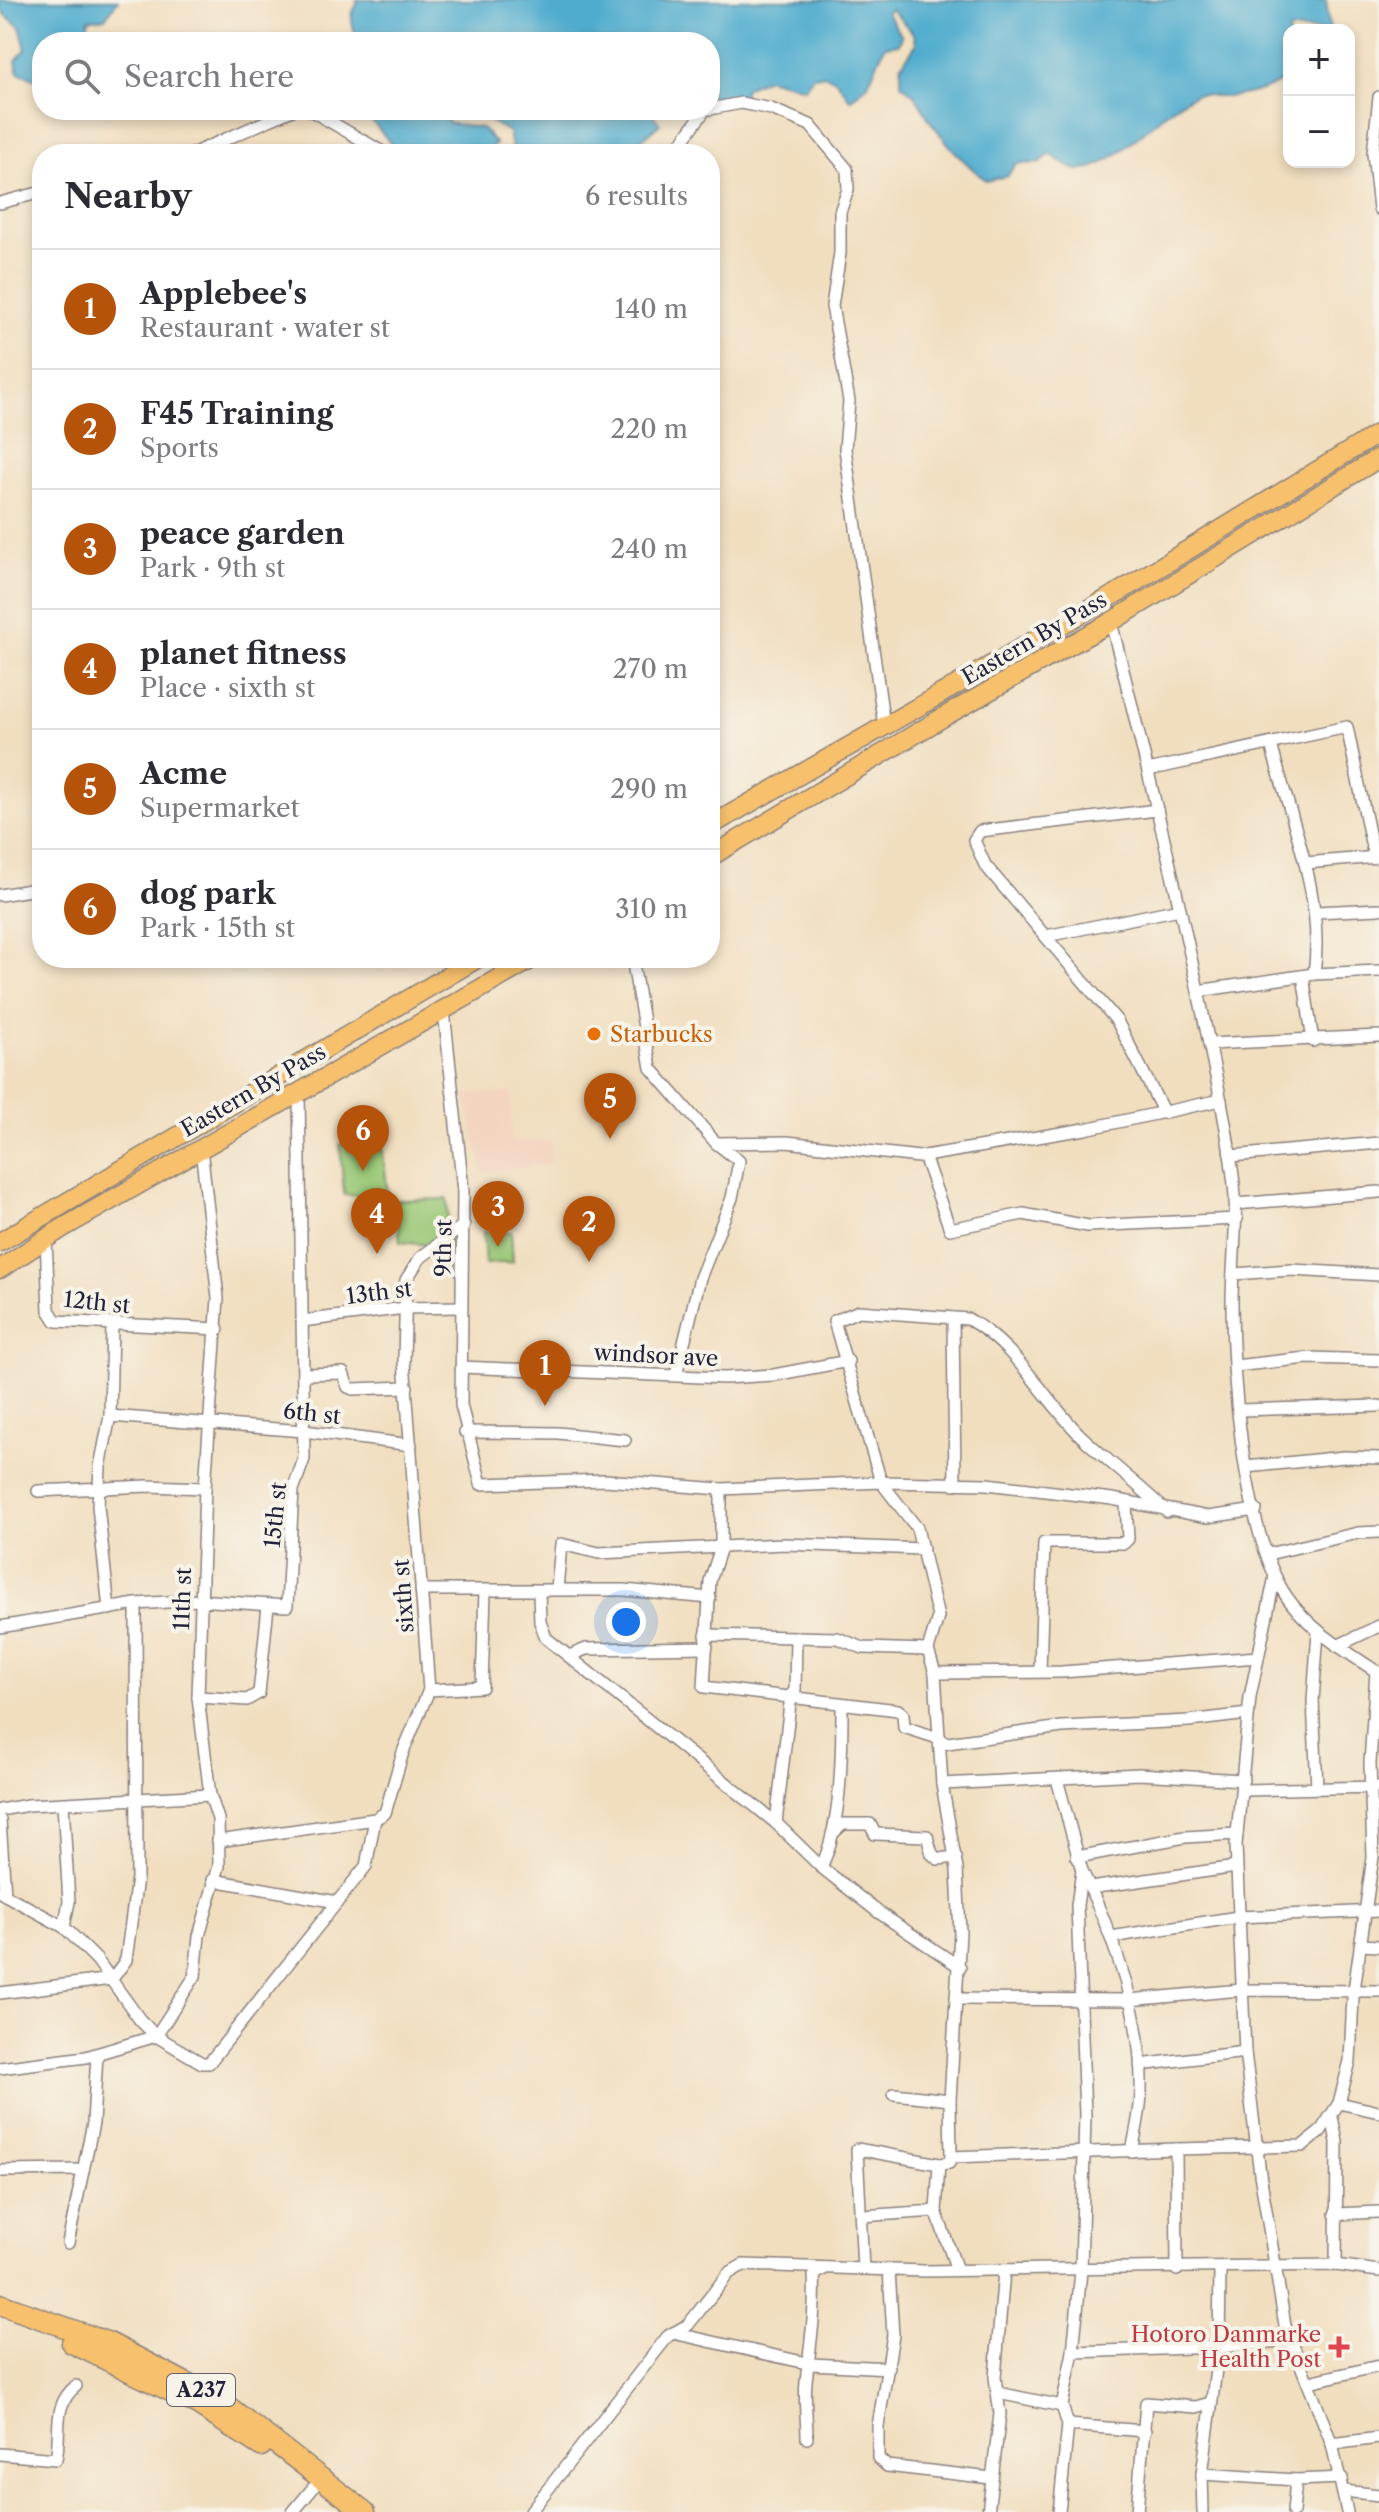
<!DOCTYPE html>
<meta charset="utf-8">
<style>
:root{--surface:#fff;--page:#f7f7f7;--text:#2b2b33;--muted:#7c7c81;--line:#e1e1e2;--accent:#b45309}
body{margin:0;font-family:"Libre Caslon Text",serif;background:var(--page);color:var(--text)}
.controls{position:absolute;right:24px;top:24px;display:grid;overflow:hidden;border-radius:16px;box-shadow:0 4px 12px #0003}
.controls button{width:72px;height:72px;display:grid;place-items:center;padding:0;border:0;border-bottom:2px solid var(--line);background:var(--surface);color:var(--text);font:40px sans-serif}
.you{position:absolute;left:626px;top:1622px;width:28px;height:28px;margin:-20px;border:6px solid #fff;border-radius:50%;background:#1a73e8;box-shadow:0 0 0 12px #1a73e833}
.badge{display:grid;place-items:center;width:52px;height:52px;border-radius:50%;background:var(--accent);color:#fff;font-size:26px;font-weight:700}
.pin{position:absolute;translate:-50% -66px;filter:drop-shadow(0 2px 4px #0008)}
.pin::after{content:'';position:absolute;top:42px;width:28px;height:24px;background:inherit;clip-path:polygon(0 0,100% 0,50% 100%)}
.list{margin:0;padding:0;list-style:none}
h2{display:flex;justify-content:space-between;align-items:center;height:104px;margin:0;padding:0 32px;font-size:34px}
h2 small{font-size:26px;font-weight:400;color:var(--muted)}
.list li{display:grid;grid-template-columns:52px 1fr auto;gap:24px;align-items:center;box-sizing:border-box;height:120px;padding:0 32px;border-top:2px solid var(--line)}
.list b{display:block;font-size:30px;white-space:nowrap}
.list p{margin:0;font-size:26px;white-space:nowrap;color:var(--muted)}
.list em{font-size:26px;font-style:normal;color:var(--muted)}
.icon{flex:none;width:44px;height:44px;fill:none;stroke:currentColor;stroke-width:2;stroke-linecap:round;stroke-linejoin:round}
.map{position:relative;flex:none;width:1379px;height:2512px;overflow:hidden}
.search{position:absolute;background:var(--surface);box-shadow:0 4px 12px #0003;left:32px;top:32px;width:688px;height:88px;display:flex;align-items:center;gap:20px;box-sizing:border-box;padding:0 28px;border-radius:32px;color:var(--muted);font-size:30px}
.panel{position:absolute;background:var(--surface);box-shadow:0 4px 12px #0003;left:32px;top:144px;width:688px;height:824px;border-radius:32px}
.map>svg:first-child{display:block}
.built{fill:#f3d4bf}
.green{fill:#9ac876;stroke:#5e7558;stroke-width:2}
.water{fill:#4facce;stroke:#386784;stroke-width:2}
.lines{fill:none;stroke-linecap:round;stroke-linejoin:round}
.street-casing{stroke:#8a807d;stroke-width:14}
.primary-casing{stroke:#8a807d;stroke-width:21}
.highway-casing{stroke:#8a807d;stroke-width:23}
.street{stroke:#fff;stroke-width:11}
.primary{stroke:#f7c06c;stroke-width:18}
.highway{stroke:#f7c06c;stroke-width:20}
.food-dot{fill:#e8710a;stroke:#f7f3e8;stroke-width:3}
.health-dot{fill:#e0444e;stroke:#f7f3e8;stroke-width:3}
.labels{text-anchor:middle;stroke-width:8;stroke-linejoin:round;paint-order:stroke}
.shield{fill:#f7f3e8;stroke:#62616f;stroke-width:2}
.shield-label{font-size:20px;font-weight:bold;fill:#22223b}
.street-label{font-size:22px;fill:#22223b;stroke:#f7f3e8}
.food-label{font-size:22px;fill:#c56008;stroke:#f7f3e8;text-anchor:start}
.health-label{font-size:22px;fill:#be3a42;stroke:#f7f3e8;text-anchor:end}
</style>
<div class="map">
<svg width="1379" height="2512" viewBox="0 0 1379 2512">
<rect width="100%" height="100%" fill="#f7f3e8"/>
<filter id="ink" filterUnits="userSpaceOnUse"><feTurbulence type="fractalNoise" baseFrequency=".0125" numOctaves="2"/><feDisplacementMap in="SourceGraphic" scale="16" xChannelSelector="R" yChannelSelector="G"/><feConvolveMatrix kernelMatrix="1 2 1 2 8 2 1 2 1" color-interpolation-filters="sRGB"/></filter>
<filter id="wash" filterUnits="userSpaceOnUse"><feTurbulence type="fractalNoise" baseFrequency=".006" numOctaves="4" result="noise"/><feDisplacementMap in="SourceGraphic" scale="32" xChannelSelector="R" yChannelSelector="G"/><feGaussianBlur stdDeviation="1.8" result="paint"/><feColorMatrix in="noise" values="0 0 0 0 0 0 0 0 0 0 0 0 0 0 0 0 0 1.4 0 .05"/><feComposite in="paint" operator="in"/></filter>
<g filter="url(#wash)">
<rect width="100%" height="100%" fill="#f1debf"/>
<polygon class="built" points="512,1093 511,1142 551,1141 550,1164 483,1172 464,1094"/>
<g class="green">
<polygon points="365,1143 382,1144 388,1196 344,1195 340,1144"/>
<polygon points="447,1199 449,1247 400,1242 397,1200"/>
<polygon points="483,1232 511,1232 513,1262 485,1264"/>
</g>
<g class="water">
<polygon points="0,0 118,0 105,18 89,19 84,42 42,42 42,82 18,72 16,60 26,49 20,27 0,10"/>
<path d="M356 0H1326L1330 30H1289V77C1272 89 1246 96 1225 97 1215 98 1204 92 1195 95 1161 108 1116 167 1083 170 1071 171 1060 161 1051 154L1039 163 1016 164 1007 176 987 181C966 165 946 143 931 122 917 102 924 101 901 84V66L916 44 914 34 891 9 887 13 902 36 899 44 885 46 868 84 850 100C840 84 834 72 813 76L805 88 767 78 745 88 743 97 710 104V42H357C355 27 346 18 358 3Z"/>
<polygon points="457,110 457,115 448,112 444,117 449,123 482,128 496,144 481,154 400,154 363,111"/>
<polygon points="483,110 654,110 652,113 660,124 625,154 513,154 509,132 488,120"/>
</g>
</g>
<g filter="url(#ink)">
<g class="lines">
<g class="street-casing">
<g id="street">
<polyline points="1379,97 1373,153 1379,209"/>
<polyline points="710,109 741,103 771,109 810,125 847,169 848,189 840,212 840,253 832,306 849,401 845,449 884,726"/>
<polyline points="310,110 386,154"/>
<polyline points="192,154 292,110"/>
<polyline points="673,154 705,110"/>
<polyline points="0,203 42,192"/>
<path d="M1111 622C1141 741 1170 861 1196 981 1209 1046 1225 1110 1233 1176 1239 1219 1232 1260 1232 1303 1232 1379 1243 1507 1275 1576 1295 1621 1339 1647 1379 1673"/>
<path d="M1271 744C1290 820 1325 895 1314 974"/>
<polyline points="1148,770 1347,727 1374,857"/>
<polyline points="1157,810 980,831 974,840 985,865 1117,1021 1164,1113"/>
<polyline points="1305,863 1378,857"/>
<polyline points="0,895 42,888"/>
<polyline points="1316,912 1379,909"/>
<polyline points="1046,936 1180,909"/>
<polyline points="632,958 651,1068 716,1143 739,1161 732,1198 700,1278 676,1375"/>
<polyline points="1303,976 1313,1041"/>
<polyline points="1198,991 1314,974 1379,971"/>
<polyline points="444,1011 463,1190 461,1405 481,1484 605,1480 721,1489 881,1482 987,1484 1112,1499 1208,1517 1256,1510"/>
<polyline points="1209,1044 1379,1036"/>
<polyline points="716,1143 787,1142 919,1157 1085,1129 1221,1100"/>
<polyline points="924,1156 950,1229 1023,1214 1088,1226 1237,1219"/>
<polyline points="1231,1156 1379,1143"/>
<polyline points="1236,1204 1379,1192"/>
<polyline points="46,1239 49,1310 56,1321 218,1329"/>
<polyline points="1233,1274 1292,1270 1379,1275"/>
<polyline points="953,1318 955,1484"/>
<polyline points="302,1321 405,1308 460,1307"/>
<polyline points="1235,1366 1307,1358 1379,1360"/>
<polyline points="461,1367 725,1378 774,1375 848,1361"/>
<polyline points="303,1374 343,1373 348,1387 353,1389 407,1387"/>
<polyline points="1239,1410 1379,1406"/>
<polyline points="110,1416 304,1431 411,1445"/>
<polyline points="465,1432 558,1433 625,1440"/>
<polyline points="1246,1467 1344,1457 1379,1458"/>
<polyline points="721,1489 721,1547 710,1581 704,1687 898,1710 903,1714 904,1727 941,1739"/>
<polyline points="38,1491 148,1486 205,1488"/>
<polyline points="1268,1554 1358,1533 1379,1532"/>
<polyline points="1275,1576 1250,1697 1236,1845 1245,2052 1260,2174 1285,2325 1332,2444 1347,2512"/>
<polyline points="557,1589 561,1544 599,1553 784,1544 923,1549"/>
<polyline points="421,1590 624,1590 710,1598"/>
<polyline points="539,1592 540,1622 546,1638 776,1823 821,1867 878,1912 960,1967"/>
<polyline points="109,1609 98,1506 100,1467 110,1416 112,1325"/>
<polyline points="0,1627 136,1604 198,1600 287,1606 293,1490 304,1459 299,1091"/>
<polyline points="706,1635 837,1638 863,1648 928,1650"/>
<polyline points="1337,1646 1379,1626"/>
<polyline points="569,1656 586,1649 707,1647"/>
<polyline points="1040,1671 1044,1543 1124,1543 1128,1539 1126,1503"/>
<polyline points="935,1673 1062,1672 1258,1657"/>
<polyline points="429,1690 482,1687 485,1591"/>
<polyline points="198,1697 247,1700 259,1693 268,1606"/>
<polyline points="940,1744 1062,1727 1189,1721 1248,1714"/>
<polyline points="1057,1779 1082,1871 1077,1905 1085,2115 1081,2271 1073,2352 1062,2406 1068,2425 1059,2512"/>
<polyline points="942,1784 1139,1774 1243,1780"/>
<polyline points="1317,1788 1313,1700 1318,1632"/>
<polyline points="1242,1790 1379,1787"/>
<polyline points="63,1804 69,1902 64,1927"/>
<polyline points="0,1810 28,1805 210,1795"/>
<polyline points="0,1820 5,1895"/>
<polyline points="776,1823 791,1695 795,1691 796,1637"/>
<polyline points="832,1834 843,1824 870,1824 875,1834 927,1836 932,1854 938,1859 956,1857"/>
<polyline points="218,1841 375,1819 385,1813 403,1752 429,1690 404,1361 406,1280 420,1258 464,1225"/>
<polyline points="1077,1857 1185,1837 1237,1834"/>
<path d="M821 1867C842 1826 842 1751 842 1704"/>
<path d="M1082 1871C1114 1937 1143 2016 1141 2090 1141 2110 1136 2131 1132 2151"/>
<polyline points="213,1880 337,1902"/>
<polyline points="1090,1888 1236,1867"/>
<polyline points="0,1892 64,1927 97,1960 140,2020 156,2036 202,2063 209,2063 366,1866 375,1819"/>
<polyline points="1111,1937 1238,1917 1379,1911"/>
<polyline points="1360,1945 1379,1946"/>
<polyline points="0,1993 112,1979 126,1960 137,1878 136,1604"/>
<polyline points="956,1999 1129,2000 1241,1990 1379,1991"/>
<polyline points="1140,2065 1245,2052"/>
<polyline points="0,2068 86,2057 156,2036 195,1976 199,1936 219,1866 218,1819 210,1795 198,1697 205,1488 218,1298 201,1148"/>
<polyline points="894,2094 950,2100"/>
<polyline points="1339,2103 1379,2112"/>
<polyline points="1332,2117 1337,2142 1336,2265"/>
<polyline points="1176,2149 1302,2146 1320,2132 1339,2103 1350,2061 1353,1997 1373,1857 1370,1763 1376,1671"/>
<polyline points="951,2157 1176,2149 1177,2270"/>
<polyline points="939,2164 936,2211 957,2270"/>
<polyline points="0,2171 83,2170"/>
<polyline points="1335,2214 1379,2212"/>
<polyline points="861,2216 936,2211"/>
<polyline points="68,2243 93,2123 97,2054"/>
<path d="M863 2269 857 2149 939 2164 949 2163 951 2157 950 2100 960 1933 957 1869 942 1784 935 1673 928 1650 938 1617 917 1528 881 1482 834 1321 859 1311 968 1319C1014 1344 1043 1397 1079 1434 1107 1461 1139 1485 1167 1512"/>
<polyline points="889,2270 893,2335 878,2426 878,2458 887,2466 991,2478"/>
<polyline points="673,2333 811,2364 889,2368"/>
<polyline points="1073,2352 1219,2347 1291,2340"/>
<polyline points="1309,2382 1379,2366"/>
<polyline points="998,2393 1062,2406"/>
<polyline points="1068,2425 1145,2431"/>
<path d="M807 2438C807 2420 804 2400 806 2381 810 2346 816 2312 814 2275L825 2268"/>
<polyline points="1332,2444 1379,2438"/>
<path d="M0 2454 56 2459C62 2433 51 2406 76 2386"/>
<polyline points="1202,2474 1296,2480 1342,2478"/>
<polyline points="1344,2491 1379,2495"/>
<polyline points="293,2512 313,2488"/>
<polyline points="530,2512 668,2336 688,2325 729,2273 743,2265 924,2271 1336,2265 1379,2271"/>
<polyline points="988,2512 1000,2414 995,2377 1004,2271"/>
<polyline points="1137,2512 1146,2403 1196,2407 1210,2403"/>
<polyline points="1203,2512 1202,2474 1219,2347 1220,2269"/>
<polyline points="1293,2512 1296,2480"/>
</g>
</g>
<g class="primary-casing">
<g id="primary">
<polyline points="710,826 1119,592 1379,433"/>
<polyline points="710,857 947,715 1111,622 1379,458"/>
<polyline points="0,1242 478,958"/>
<polyline points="0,1269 61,1229 534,958"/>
</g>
</g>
<g class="highway-casing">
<g id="highway">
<polyline points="0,2304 109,2343 222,2402 365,2512"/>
<polyline points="72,2343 193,2402 261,2446"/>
</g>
</g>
<use href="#street" class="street"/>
<use href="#primary" class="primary"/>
<use href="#highway" class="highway"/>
</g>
</g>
<circle class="food-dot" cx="594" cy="1034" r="8"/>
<path class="health-dot" d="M1335 2335h8v8h8v8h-8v8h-8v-8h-8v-8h8z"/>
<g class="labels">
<rect class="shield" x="167" y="2374" width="68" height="32" rx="6"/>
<g class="shield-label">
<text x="201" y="2397">A237</text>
</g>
<g class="street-label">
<text transform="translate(1034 638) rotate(-30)" y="8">Eastern By Pass</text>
<text transform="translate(253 1090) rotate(-30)" y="8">Eastern By Pass</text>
<text transform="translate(443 1248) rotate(-89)" y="8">9th st</text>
<text transform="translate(379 1292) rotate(-7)" y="8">13th st</text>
<text transform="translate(97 1302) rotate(6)" y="8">12th st</text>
<text transform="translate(656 1355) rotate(3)" y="8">windsor ave</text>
<text transform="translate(312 1413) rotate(6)" y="8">6th st</text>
<text transform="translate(275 1515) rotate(-84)" y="8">15th st</text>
<text transform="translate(403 1596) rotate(-94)" y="8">sixth st</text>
<text transform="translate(182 1599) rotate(-88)" y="8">11th st</text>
</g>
<g class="food-label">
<text x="610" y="1042">Starbucks</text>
</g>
<g class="health-label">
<text x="1321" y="2342">Hotoro Danmarke<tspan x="1321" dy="25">Health Post</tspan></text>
</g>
</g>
</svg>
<div class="controls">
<button>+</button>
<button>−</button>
</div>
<div class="you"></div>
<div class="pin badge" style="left:545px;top:1406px">1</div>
<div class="pin badge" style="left:589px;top:1262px">2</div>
<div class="pin badge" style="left:498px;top:1247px">3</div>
<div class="pin badge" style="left:377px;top:1254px">4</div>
<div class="pin badge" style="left:610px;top:1139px">5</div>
<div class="pin badge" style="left:363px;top:1171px">6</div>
<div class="search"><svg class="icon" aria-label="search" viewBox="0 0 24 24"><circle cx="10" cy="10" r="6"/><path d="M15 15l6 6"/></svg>Search here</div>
<section class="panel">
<h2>Nearby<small>6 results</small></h2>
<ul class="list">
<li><span class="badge">1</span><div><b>Applebee's</b><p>Restaurant · water st</p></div><em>140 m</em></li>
<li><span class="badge">2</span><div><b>F45 Training</b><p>Sports</p></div><em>220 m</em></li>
<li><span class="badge">3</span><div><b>peace garden</b><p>Park · 9th st</p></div><em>240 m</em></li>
<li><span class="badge">4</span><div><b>planet fitness</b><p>Place · sixth st</p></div><em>270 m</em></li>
<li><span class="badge">5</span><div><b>Acme</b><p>Supermarket</p></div><em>290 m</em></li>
<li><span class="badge">6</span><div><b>dog park</b><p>Park · 15th st</p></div><em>310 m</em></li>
</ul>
</section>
</div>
